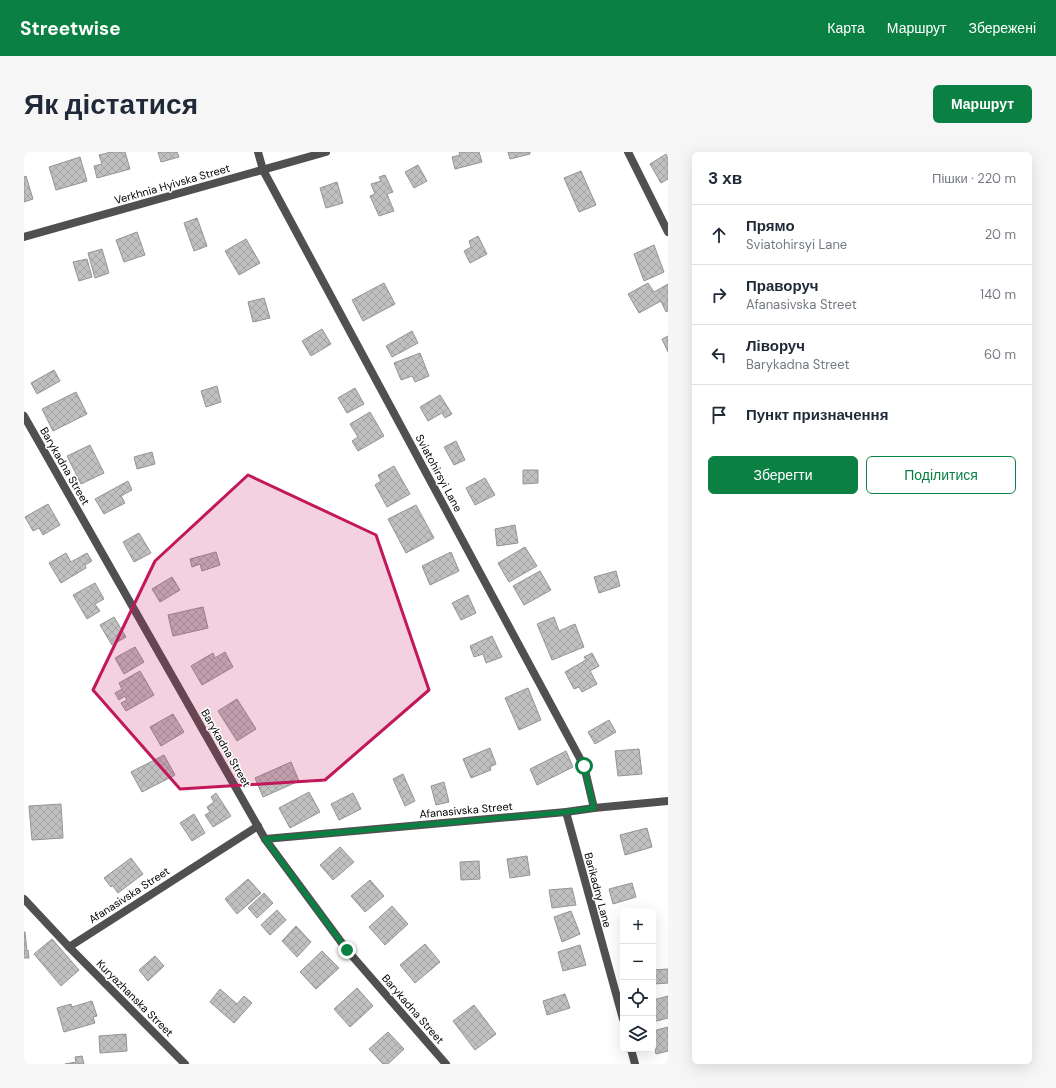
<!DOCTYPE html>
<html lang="uk">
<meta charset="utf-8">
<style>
:root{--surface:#fff;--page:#f6f6f7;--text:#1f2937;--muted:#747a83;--line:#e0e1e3;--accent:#0b8043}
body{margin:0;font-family:"DM Sans",sans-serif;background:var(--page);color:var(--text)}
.controls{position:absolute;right:12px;bottom:12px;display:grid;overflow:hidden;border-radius:6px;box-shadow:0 4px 16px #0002}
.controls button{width:36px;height:36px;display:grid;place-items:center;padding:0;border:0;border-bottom:1px solid var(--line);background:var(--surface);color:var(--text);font:20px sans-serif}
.stop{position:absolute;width:12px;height:12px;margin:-9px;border:3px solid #0b8043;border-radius:50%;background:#fff}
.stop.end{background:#0b8043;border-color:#fff;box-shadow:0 1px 4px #0008}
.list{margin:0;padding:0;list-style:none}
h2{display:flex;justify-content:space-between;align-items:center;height:52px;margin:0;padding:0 16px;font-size:17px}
h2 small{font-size:13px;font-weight:400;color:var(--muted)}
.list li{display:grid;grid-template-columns:26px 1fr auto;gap:12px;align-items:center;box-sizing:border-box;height:60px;padding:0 16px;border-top:1px solid var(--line)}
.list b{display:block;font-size:15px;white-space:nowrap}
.list p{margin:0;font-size:13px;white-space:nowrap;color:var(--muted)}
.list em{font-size:13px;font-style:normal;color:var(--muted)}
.actions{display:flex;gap:8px;padding:12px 16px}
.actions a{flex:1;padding:9px 0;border:1px solid var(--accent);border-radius:6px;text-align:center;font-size:14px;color:var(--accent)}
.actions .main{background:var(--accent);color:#fff}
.icon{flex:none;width:22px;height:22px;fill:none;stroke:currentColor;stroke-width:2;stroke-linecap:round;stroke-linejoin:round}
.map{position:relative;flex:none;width:644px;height:912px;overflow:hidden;border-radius:6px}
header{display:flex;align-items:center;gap:24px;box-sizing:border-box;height:56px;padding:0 20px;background:var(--accent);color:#fff}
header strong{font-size:19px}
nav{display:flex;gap:22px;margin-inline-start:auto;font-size:14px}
.intro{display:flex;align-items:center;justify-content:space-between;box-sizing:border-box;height:96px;padding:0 24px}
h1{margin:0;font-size:28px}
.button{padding:10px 18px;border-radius:6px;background:var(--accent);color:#fff;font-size:14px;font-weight:700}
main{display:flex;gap:24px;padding:0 24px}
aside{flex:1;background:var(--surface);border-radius:6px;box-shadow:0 4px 16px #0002}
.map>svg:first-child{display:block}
.building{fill:url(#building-cross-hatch);stroke:#949494}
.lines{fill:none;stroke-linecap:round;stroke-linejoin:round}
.minor{stroke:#505050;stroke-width:8}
.tertiary{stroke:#505050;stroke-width:8}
.route{stroke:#0b8043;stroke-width:5}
.marked{fill:#c2185b;fill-opacity:0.2;stroke:#c2185b;stroke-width:3;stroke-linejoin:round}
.labels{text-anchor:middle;stroke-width:3;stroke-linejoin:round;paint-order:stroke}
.street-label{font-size:11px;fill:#000;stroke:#fff}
</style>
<header>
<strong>Streetwise</strong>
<nav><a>Карта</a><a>Маршрут</a><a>Збережені</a></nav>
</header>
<div class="intro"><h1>Як дістатися</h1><a class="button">Маршрут</a></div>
<main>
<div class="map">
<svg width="644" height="912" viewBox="0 0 644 912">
<defs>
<pattern id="building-cross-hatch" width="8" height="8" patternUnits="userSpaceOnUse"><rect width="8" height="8" fill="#c0c0c0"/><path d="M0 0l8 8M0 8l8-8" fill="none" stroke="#a3a3a3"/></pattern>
</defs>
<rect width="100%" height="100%" fill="#fff"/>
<g class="building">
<polygon points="87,0 101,0 106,17 73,26 70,14 78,12 75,3"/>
<polygon points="134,0 153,0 155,5 137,10"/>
<polygon points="435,0 455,0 458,10 431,17 428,5 436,3"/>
<polygon points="484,0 506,0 506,2 486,7"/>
<polygon points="642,2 644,6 644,27 637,31 626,12"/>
<polygon points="56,5 63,29 32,38 25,15"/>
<polygon points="394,13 403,29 390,36 381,20"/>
<polygon points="557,19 572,53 555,60 540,26"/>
<polygon points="361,23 369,40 363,42 370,59 355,64 346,44 351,42 347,32 357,29 355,25"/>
<polygon points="2,24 9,47 0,50 0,25"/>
<polygon points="313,30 319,51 302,56 296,36"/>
<polygon points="173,66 183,94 170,99 160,71"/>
<polygon points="113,80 121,103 100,110 92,88"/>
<polygon points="454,84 463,102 446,111 440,99 447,95 445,89"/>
<polygon points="222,87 236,111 215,123 201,99"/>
<polygon points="630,93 640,120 620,129 610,102"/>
<polygon points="78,97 85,121 71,126 64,101"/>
<polygon points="63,107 68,125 55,129 49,110"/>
<polygon points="360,131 371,152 339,169 328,148"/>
<polygon points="624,131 630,140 644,132 644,159 642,160 637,149 615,161 604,142"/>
<polygon points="240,146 246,166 229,170 224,150"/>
<polygon points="298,177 307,192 287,204 278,189"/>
<polygon points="388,179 394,191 368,205 362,194"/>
<polygon points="644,184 644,200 638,187"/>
<polygon points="396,201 405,224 391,230 388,224 377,228 370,211"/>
<polygon points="30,218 36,229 13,242 7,231"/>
<polygon points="193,234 197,250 182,255 177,239"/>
<polygon points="331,236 340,252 323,261 314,246"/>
<polygon points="52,240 63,262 29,279 18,257"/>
<polygon points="416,243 428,262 421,266 418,261 404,269 396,255"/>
<polygon points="346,260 360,284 334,299 328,289 334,285 326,272"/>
<polygon points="432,289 441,308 430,313 420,295"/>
<polygon points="66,293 80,321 57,332 43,304"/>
<polygon points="128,300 131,312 113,317 110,305"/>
<polygon points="370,314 386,342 363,355 351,333 357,329 354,323"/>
<polygon points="499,318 514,318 514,331 499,332"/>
<polygon points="461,326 471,343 451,353 442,336"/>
<polygon points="104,329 108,338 97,344 101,351 80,362 71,347"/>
<polygon points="24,352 36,373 19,383 15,376 9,379 1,365"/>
<polygon points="392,353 410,386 382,401 364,367"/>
<polygon points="491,373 494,391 473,394 471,377"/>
<polygon points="115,381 127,401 110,410 99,390"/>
<polygon points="501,395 513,414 485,430 474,411"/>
<polygon points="192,400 196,413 178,419 176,412 168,415 166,407"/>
<polygon points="427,400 435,419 406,433 398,414"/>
<polygon points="42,401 47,410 63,401 68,409 61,413 62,416 37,431 25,411"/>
<polygon points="516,419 527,438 500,453 489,434"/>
<polygon points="592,419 596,434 575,441 570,425"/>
<polygon points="148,425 156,438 136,450 128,437"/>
<polygon points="71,431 80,447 71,452 76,459 63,467 49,443"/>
<polygon points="444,443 452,461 437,468 428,451"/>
<polygon points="179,455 184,476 149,484 144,463"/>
<polygon points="90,465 102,485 88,493 76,473"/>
<polygon points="530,465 535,479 551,472 560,495 528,508 513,472"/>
<polygon points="468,484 478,505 462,511 459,502 450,505 446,494"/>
<polygon points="111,495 120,510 100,522 91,506"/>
<polygon points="201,500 209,515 178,533 167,514 189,501 191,506"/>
<polygon points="568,501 575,514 566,519 573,532 558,540 555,535 550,537 541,520 562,508 560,505"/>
<polygon points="116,519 130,543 102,559 97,551 103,548 101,544 95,548 91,541 98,537 95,531"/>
<polygon points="504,536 517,568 495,578 481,546"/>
<polygon points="213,547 232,577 213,589 194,559"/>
<polygon points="149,562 160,580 137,594 126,575"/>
<polygon points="585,568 592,580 571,592 564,580"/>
<polygon points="466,596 472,612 466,615 467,618 447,626 439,607"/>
<polygon points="615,597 618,622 594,624 591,599"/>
<polygon points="542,599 549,615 513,633 506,617"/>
<polygon points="140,603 151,623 118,640 107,620"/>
<polygon points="267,610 275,629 239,645 231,626"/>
<polygon points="379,622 391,649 381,654 369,627"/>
<polygon points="420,630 425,650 412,653 407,634"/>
<polygon points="285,640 296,660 266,676 255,656"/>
<polygon points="192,641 207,664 189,675 181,663 186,660 183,655 190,650 187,645"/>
<polygon points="329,641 337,657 315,668 307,652"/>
<polygon points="37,652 39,686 8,688 5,654"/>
<polygon points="170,662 181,681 168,689 156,671"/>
<polygon points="623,676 628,695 601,703 596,683"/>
<polygon points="316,695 330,710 309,728 296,713"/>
<polygon points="503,704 506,723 486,726 483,707"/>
<polygon points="107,706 119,722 94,741 88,733 87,735 80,726"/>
<polygon points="455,709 456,727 437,728 436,710"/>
<polygon points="224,727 237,741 213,762 201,747"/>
<polygon points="346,728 360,744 341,760 327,744"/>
<polygon points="608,731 612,745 589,752 585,737"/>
<polygon points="548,736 552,753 528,756 525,738"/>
<polygon points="240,741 249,751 233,766 224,756"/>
<polygon points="368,754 384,772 361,793 345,775"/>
<polygon points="253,758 262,768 246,783 237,773"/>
<polygon points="547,759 556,782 538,790 530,765"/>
<polygon points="272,774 287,790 273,805 258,789"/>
<polygon points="0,780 1,780 3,799 4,798 5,806 0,806"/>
<polygon points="28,787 55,818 37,834 10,802"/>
<polygon points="401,792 416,810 391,831 376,813"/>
<polygon points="556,793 562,813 539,819 534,800"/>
<polygon points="298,799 315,816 292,837 276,820"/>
<polygon points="131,804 140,814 124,829 115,818"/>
<polygon points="629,817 629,818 644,817 644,831 630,832"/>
<polygon points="333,836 349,854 326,875 310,857"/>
<polygon points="196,837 213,852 220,844 228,851 210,871 186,850"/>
<polygon points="541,842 546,856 523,863 519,849"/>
<polygon points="644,844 644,866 629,870 629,848"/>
<polygon points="68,849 73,864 69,865 71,871 40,880 33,856 47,852 48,855"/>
<polygon points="450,853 472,882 451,898 429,869"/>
<polygon points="644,875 644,899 632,902 629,890 629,879"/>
<polygon points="364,880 380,897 364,912 359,912 345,897"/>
<polygon points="102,882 103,899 76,901 75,884"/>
<polygon points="58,904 60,912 41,912 52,910 51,905"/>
</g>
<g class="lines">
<g class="minor">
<polyline points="234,0 239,18 560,614 570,656"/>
<polyline points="604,0 644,80"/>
<polyline points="542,660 599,867"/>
<polyline points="241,687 542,660 570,656 644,649"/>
<polyline points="0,747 45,795 234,674"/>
<polyline points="45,795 161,912"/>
<polyline points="607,897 611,912"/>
</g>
<g class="tertiary">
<polyline points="0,85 302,0"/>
<polyline points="0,264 241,687 323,798 422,912"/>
</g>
</g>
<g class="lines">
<polyline class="route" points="323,798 241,687 542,660 570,656 560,614"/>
</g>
<path class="marked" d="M224 323 352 383 405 538 301 628 156 637 69 538 131 409Z"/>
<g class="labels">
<g class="street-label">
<text transform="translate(148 32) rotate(-16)" y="4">Verkhnia Hyivska Street</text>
<text transform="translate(41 314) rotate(60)" y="4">Barykadna Street</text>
<text transform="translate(415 321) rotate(62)" y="4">Sviatohirsyi Lane</text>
<text transform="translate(202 596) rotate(60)" y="4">Barykadna Street</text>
<text transform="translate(442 658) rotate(-5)" y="4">Afanasivska Street</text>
<text transform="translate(574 738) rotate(75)" y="4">Barikadny Lane</text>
<text transform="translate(105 743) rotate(-33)" y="4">Afanasivska Street</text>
<text transform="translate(111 846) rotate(45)" y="4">Kuryazhanska Street</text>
<text transform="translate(389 857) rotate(49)" y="4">Barykadna Street</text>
</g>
</g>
</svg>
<div class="controls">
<button>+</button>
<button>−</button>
<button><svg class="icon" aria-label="locate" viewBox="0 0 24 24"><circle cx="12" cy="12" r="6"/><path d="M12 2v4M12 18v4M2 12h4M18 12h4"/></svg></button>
<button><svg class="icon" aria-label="layers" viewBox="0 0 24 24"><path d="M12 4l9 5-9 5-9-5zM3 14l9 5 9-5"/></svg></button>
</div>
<div class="stop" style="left:560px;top:614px"></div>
<div class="stop end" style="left:323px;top:798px"></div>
</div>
<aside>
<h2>3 хв<small>Пішки · 220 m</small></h2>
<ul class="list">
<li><svg class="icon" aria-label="ahead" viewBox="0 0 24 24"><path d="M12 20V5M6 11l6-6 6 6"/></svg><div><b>Прямо</b><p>Sviatohirsyi Lane</p></div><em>20 m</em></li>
<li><svg class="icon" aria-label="right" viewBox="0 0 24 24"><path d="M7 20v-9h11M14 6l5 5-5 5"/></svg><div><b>Праворуч</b><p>Afanasivska Street</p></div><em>140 m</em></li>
<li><svg class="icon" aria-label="left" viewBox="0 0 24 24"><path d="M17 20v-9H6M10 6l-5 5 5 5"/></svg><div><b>Ліворуч</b><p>Barykadna Street</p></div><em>60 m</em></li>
<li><svg class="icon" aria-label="arrive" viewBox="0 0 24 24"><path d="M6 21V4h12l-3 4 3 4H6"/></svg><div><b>Пункт призначення</b></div></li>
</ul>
<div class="actions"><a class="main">Зберегти</a><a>Поділитися</a></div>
</aside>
</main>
